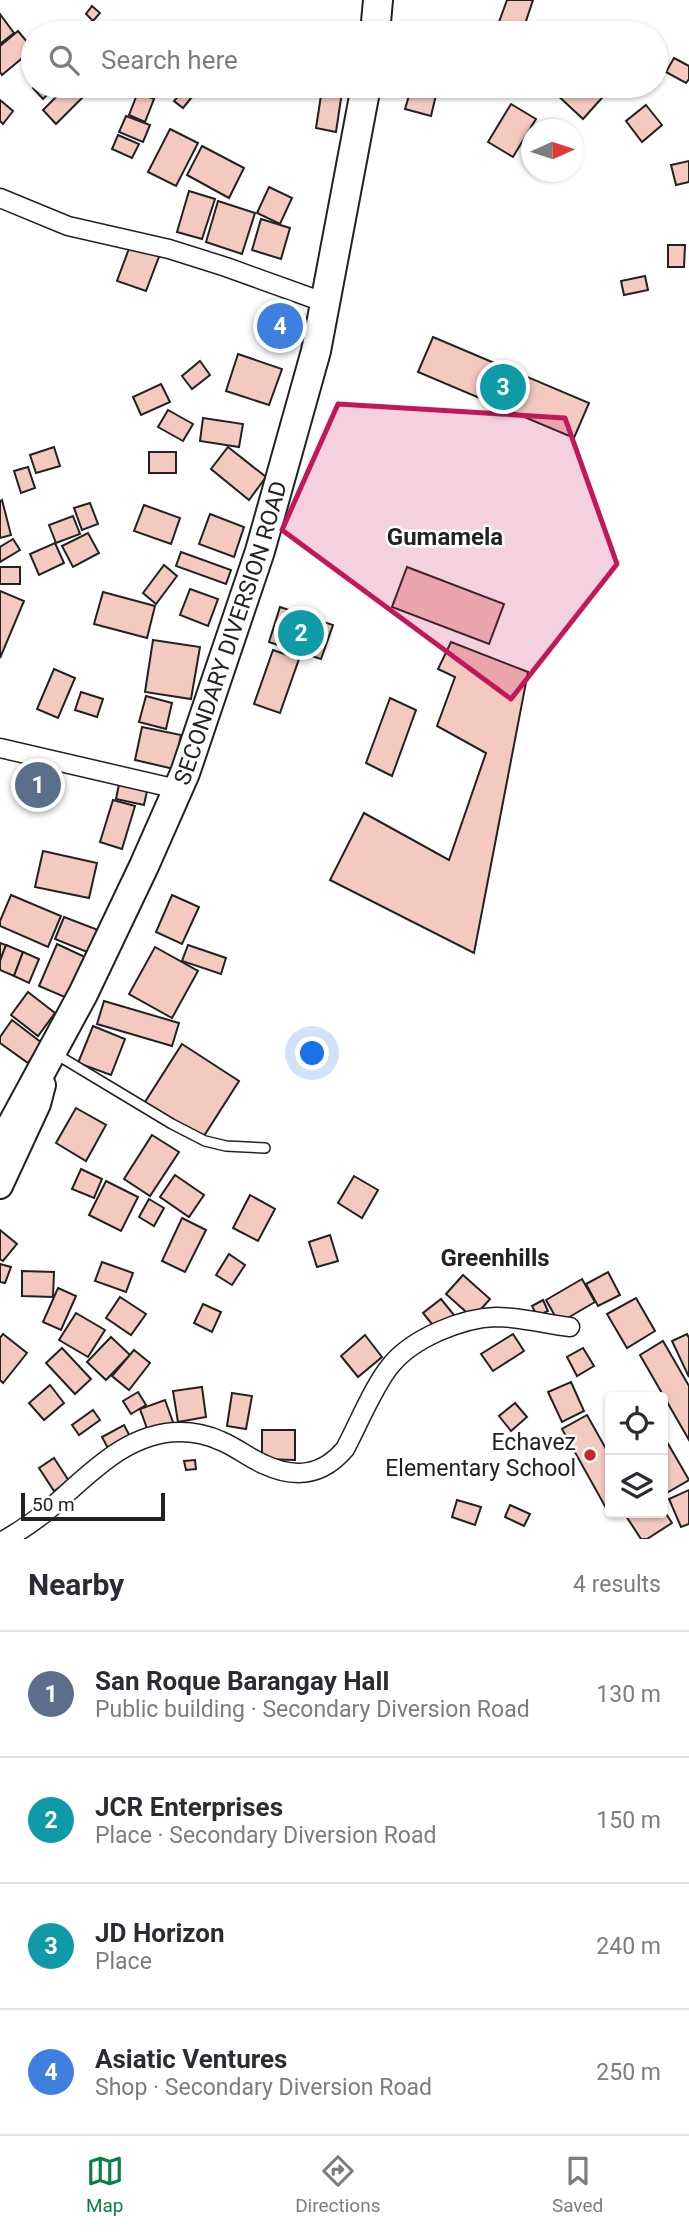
<!DOCTYPE html>
<meta charset="utf-8">
<style>
:root{--surface:#fff;--page:#f7f7f7;--text:#2b2b33;--muted:#7c7c81;--line:#e1e1e2;--accent:#0b8043}
body{margin:0;font-family:Roboto,sans-serif;background:var(--page);color:var(--text)}
.controls{position:absolute;right:21px;bottom:21px;display:grid;overflow:hidden;border-radius:7px;box-shadow:0 2px 5px #0004}
.controls button{width:63px;height:63px;display:grid;place-items:center;padding:0;border:0;border-bottom:2px solid var(--line);background:var(--surface);color:var(--text);font:35px sans-serif}
.compass{position:absolute;left:521px;top:119px;width:63px;height:63px;border-radius:50%;background:var(--surface);box-shadow:0 2px 5px #0004;rotate:87deg}
.scale{position:absolute;left:21px;bottom:18px;width:144px;box-sizing:border-box;padding-left:7px;border:4px solid #222;border-top:0;font-size:19px;line-height:24px;white-space:nowrap;color:#222;-webkit-text-stroke:5px #fff;paint-order:stroke}
.you{position:absolute;left:313px;top:1054px;width:24px;height:24px;margin:-18px;border:5px solid #fff;border-radius:50%;background:#1a73e8;box-shadow:0 0 0 10px #1a73e833}
.badge{display:grid;place-items:center;width:46px;height:46px;border-radius:50%;background:var(--accent);color:#fff;font-size:23px;font-weight:700}
.pin{position:absolute;translate:-50% -50%;border:4px solid #fff;box-shadow:0 2px 7px #0006}
.list{margin:0;padding:0;list-style:none}
h2{display:flex;justify-content:space-between;align-items:center;height:91px;margin:0;padding:0 28px;font-size:30px}
h2 small{font-size:23px;font-weight:400;color:var(--muted)}
.list li{display:grid;grid-template-columns:46px 1fr auto;gap:21px;align-items:center;box-sizing:border-box;height:126px;padding:0 28px;border-top:2px solid var(--line)}
.list b{display:block;font-size:26px;white-space:nowrap}
.list p{margin:0;font-size:23px;white-space:nowrap;color:var(--muted)}
.list em{font-size:23px;font-style:normal;color:var(--muted)}
.icon{flex:none;width:38px;height:38px;fill:none;stroke:currentColor;stroke-width:2;stroke-linecap:round;stroke-linejoin:round}
.map{position:relative;flex:none;width:689px;height:1539px;overflow:hidden}
.search{position:absolute;background:var(--surface);box-shadow:0 2px 5px #0004;left:21px;right:21px;top:21px;height:77px;display:flex;align-items:center;gap:18px;box-sizing:border-box;padding:0 24px;border-radius:38px;color:var(--muted);font-size:26px}
.sheet{height:595px;background:var(--surface)}
nav{display:flex;justify-content:space-around;align-items:center;box-sizing:border-box;height:98px;border-top:2px solid var(--line);background:var(--surface);font-size:19px;color:var(--muted)}
nav a{display:grid;justify-items:center;gap:4px}
nav .on{color:var(--accent)}
.map>svg:first-child{display:block}
.building{fill:#f3c9c0;stroke:#222;stroke-width:2}
.lines{fill:none;stroke-linecap:round;stroke-linejoin:round}
.lane-casing{stroke:#222;stroke-width:12}
.street-casing{stroke:#222;stroke-width:21}
.secondary-casing{stroke:#222;stroke-width:28}
.primary-casing{stroke:#222;stroke-width:32}
.lane{stroke:#fff;stroke-width:9}
.street{stroke:#fff;stroke-width:18}
.secondary{stroke:#fff;stroke-width:24}
.primary{stroke:#fff;stroke-width:28}
.marked{fill:#c2185b;fill-opacity:0.2;stroke:#c2185b;stroke-width:5;stroke-linejoin:round}
.poi-dot{fill:#c62828;stroke:#fff;stroke-width:2.5}
.labels{text-anchor:middle;stroke-width:5;stroke-linejoin:round;paint-order:stroke}
.street-label{font-size:23px;fill:#222;stroke:#fff}
.poi-label{font-size:23px;fill:#222;stroke:#fff;text-anchor:end}
.neighbourhood-label{font-size:24px;font-weight:bold;fill:#222;stroke:#fff}
</style>
<div class="map">
<svg width="689" height="1539" viewBox="0 0 689 1539">
<rect width="100%" height="100%" fill="#fff"/>
<g class="building">
<polygon points="507,0 533,0 522,33 495,33"/>
<polygon points="92,6 100,13 93,21 86,14"/>
<polygon points="0,14 14,33 0,44"/>
<polygon points="543,22 559,30 557,33 538,33"/>
<polygon points="177,26 195,33 174,33"/>
<polygon points="135,28 152,33 133,33"/>
<polygon points="18,31 33,49 2,75 0,72 0,46"/>
<polygon points="674,58 689,66 689,79 686,83 666,72"/>
<polygon points="35,86 56,86 43,99 33,88"/>
<polygon points="67,86 72,86 83,97 56,124 43,110"/>
<polygon points="560,86 604,86 609,90 583,119 554,92"/>
<polygon points="322,89 342,92 336,132 316,128"/>
<polygon points="411,89 436,95 431,116 405,109"/>
<polygon points="184,90 192,97 183,108 174,101"/>
<polygon points="138,92 154,99 145,122 129,115"/>
<polygon points="0,100 13,111 3,124 0,121"/>
<polygon points="511,104 536,119 513,157 488,142"/>
<polygon points="646,105 662,125 642,142 626,121"/>
<polygon points="126,116 150,125 143,142 119,132"/>
<polygon points="170,129 198,143 176,186 148,172"/>
<polygon points="118,135 139,144 132,158 112,149"/>
<polygon points="202,146 244,168 229,198 187,175"/>
<polygon points="689,161 689,182 676,185 671,165"/>
<polygon points="269,187 292,198 280,224 257,213"/>
<polygon points="189,191 215,199 202,239 177,232"/>
<polygon points="218,201 255,213 242,254 206,242"/>
<polygon points="261,219 290,228 281,259 252,250"/>
<polygon points="131,243 160,254 146,291 117,281"/>
<polygon points="668,245 685,245 684,267 668,267"/>
<polygon points="645,276 648,290 624,295 621,281"/>
<polygon points="274,309 288,315 277,347 262,342"/>
<polygon points="433,337 589,403 574,438 418,372"/>
<polygon points="238,354 282,369 269,405 226,391"/>
<polygon points="200,361 210,375 192,389 182,376"/>
<polygon points="161,384 170,402 141,415 133,397"/>
<polygon points="168,410 193,424 183,441 158,427"/>
<polygon points="203,418 243,424 239,447 200,441"/>
<polygon points="54,447 60,466 36,473 30,455"/>
<polygon points="228,447 266,477 249,500 211,469"/>
<rect x="149" y="452" width="27" height="21"/>
<polygon points="28,467 35,488 21,493 14,471"/>
<polygon points="2,500 11,535 0,538 0,501"/>
<polygon points="90,503 98,524 82,530 74,508"/>
<polygon points="144,505 180,518 171,544 134,531"/>
<polygon points="210,514 244,527 234,557 199,544"/>
<polygon points="73,516 80,534 56,543 49,525"/>
<polygon points="88,533 99,553 73,567 62,546"/>
<polygon points="13,539 20,550 0,562 0,547"/>
<polygon points="55,543 64,563 39,575 30,554"/>
<polygon points="181,552 231,570 226,584 176,566"/>
<polygon points="164,565 177,576 156,604 143,593"/>
<rect x="0" y="567" width="20" height="17"/>
<polygon points="407,567 504,604 489,644 392,607"/>
<polygon points="190,589 218,599 208,626 180,615"/>
<polygon points="0,591 24,601 0,658"/>
<polygon points="103,592 155,606 147,638 94,624"/>
<polygon points="280,607 333,625 321,659 269,642"/>
<polygon points="153,640 200,647 191,699 145,692"/>
<polygon points="451,642 528,672 474,953 330,880 364,813 449,860 486,753 437,726 455,677 438,669"/>
<polygon points="273,650 299,659 280,713 254,704"/>
<polygon points="54,669 75,678 58,718 37,709"/>
<polygon points="81,692 103,699 97,717 75,710"/>
<polygon points="146,696 172,703 166,729 139,722"/>
<polygon points="390,698 416,710 392,776 366,763"/>
<polygon points="142,727 181,735 174,769 135,760"/>
<polygon points="28,761 58,769 49,808 18,801"/>
<polygon points="119,784 147,791 144,805 116,799"/>
<polygon points="113,800 135,806 122,849 100,842"/>
<polygon points="43,851 97,863 89,898 35,887"/>
<polygon points="11,895 61,916 48,947 0,926 0,921"/>
<polygon points="172,895 199,907 182,944 156,932"/>
<polygon points="64,917 106,933 97,956 55,939"/>
<polygon points="0,943 6,945 0,961"/>
<polygon points="57,944 85,957 67,998 39,986"/>
<polygon points="6,945 23,952 14,976 0,970 0,961"/>
<polygon points="188,945 226,958 221,974 182,961"/>
<polygon points="155,947 198,971 172,1018 129,994"/>
<polygon points="23,952 39,959 29,983 14,976"/>
<polygon points="28,992 55,1013 38,1036 11,1015"/>
<polygon points="104,1001 179,1023 172,1046 97,1024"/>
<polygon points="12,1020 42,1043 28,1063 0,1043 0,1037"/>
<polygon points="93,1026 125,1039 111,1075 78,1063"/>
<polygon points="182,1044 239,1081 202,1139 145,1102"/>
<polygon points="76,1108 106,1125 86,1161 56,1143"/>
<polygon points="152,1135 179,1152 150,1196 124,1179"/>
<polygon points="81,1169 102,1179 94,1198 72,1189"/>
<polygon points="175,1175 204,1195 189,1217 160,1197"/>
<polygon points="354,1176 378,1190 362,1218 338,1203"/>
<polygon points="106,1181 138,1197 121,1231 89,1215"/>
<polygon points="250,1195 275,1209 258,1241 233,1228"/>
<polygon points="149,1199 164,1208 154,1226 139,1217"/>
<polygon points="182,1218 206,1230 185,1272 162,1261"/>
<polygon points="0,1230 17,1244 3,1261 0,1259"/>
<polygon points="330,1235 338,1261 317,1267 309,1242"/>
<polygon points="229,1254 245,1265 232,1285 216,1275"/>
<polygon points="102,1262 133,1273 126,1292 95,1281"/>
<polygon points="0,1264 11,1267 5,1283 0,1282"/>
<polygon points="22,1271 54,1272 53,1297 22,1296"/>
<polygon points="608,1272 620,1295 598,1306 586,1284"/>
<polygon points="463,1275 490,1299 473,1318 446,1294"/>
<polygon points="582,1279 595,1302 559,1323 546,1300"/>
<polygon points="58,1288 76,1296 61,1330 43,1322"/>
<polygon points="120,1297 146,1314 131,1335 106,1318"/>
<polygon points="636,1298 655,1331 627,1348 607,1314"/>
<polygon points="441,1299 454,1315 436,1329 423,1313"/>
<polygon points="543,1300 548,1311 537,1316 532,1306"/>
<polygon points="203,1304 221,1312 212,1332 194,1323"/>
<polygon points="76,1313 105,1330 88,1357 59,1340"/>
<polygon points="3,1334 27,1353 3,1383 0,1380 0,1338"/>
<polygon points="513,1334 524,1351 493,1371 481,1354"/>
<polygon points="687,1334 689,1338 689,1377 672,1341"/>
<polygon points="365,1335 382,1357 358,1377 341,1356"/>
<polygon points="111,1337 130,1355 106,1380 87,1362"/>
<polygon points="663,1341 689,1386 689,1440 640,1355"/>
<polygon points="62,1348 91,1379 75,1394 46,1363"/>
<polygon points="583,1348 594,1366 577,1376 567,1357"/>
<polygon points="134,1350 150,1363 129,1390 112,1376"/>
<polygon points="571,1382 584,1411 562,1422 548,1392"/>
<polygon points="50,1385 64,1403 44,1420 29,1403"/>
<polygon points="202,1387 206,1417 178,1422 173,1391"/>
<polygon points="138,1392 146,1405 131,1414 123,1401"/>
<polygon points="232,1393 252,1396 246,1429 227,1426"/>
<polygon points="165,1400 174,1425 149,1434 140,1409"/>
<polygon points="515,1403 527,1417 511,1431 499,1416"/>
<polygon points="93,1410 100,1420 79,1435 72,1425"/>
<polygon points="587,1415 610,1456 610,1506 606,1508 562,1429"/>
<polygon points="124,1425 132,1440 110,1452 102,1437"/>
<polygon points="262,1430 295,1430 295,1460 262,1459"/>
<polygon points="663,1435 689,1480 663,1495"/>
<polygon points="54,1458 69,1481 54,1491 39,1468"/>
<polygon points="195,1460 196,1469 186,1470 184,1461"/>
<polygon points="689,1490 689,1524 681,1527 669,1499"/>
<polygon points="457,1500 481,1507 475,1525 452,1517"/>
<polygon points="510,1505 530,1514 524,1526 505,1517"/>
<polygon points="663,1509 672,1523 647,1539 641,1539 624,1513 663,1513"/>
</g>
<g class="lines">
<g class="lane-casing">
<polyline id="lane" points="54,1053 172,1124 205,1141 226,1146 265,1148"/>
</g>
<g class="street-casing">
<g id="street">
<polyline points="0,198 68,226 169,249 226,267 326,303"/>
<polyline points="0,748 177,789"/>
<path d="M6 1539C20 1531 33 1522 46 1512 85 1479 124 1432 180 1432 195 1432 208 1435 221 1441 236 1447 249 1458 263 1464 295 1479 322 1476 345 1449 358 1425 374 1385 391 1365 413 1338 462 1318 496 1317 520 1317 546 1324 570 1327"/>
</g>
</g>
<g class="secondary-casing">
<polyline id="secondary" points="0,1186 38,1104 43,1085"/>
</g>
<g class="primary-casing">
<g id="primary">
<polyline points="375,33 378,0"/>
<path id="s1" d="M0 1147 83 994 144 866 185 773 260 551 316 351 366 86"/>
</g>
</g>
<use href="#lane" class="lane"/>
<use href="#street" class="street"/>
<use href="#secondary" class="secondary"/>
<use href="#primary" class="primary"/>
</g>
<path class="marked" d="M338 404 565 418 617 564 511 699 282 530Z"/>
<circle class="poi-dot" cx="590" cy="1455" r="7"/>
<g class="labels">
<g class="street-label">
<text dy="8" stroke="none"><textPath href="#s1" startOffset="565">SECONDARY DIVERSION ROAD</textPath></text>
</g>
<g class="poi-label">
<text x="576" y="1450">Echavez<tspan x="576" dy="26">Elementary School</tspan></text>
</g>
<g class="neighbourhood-label">
<text x="445" y="545">Gumamela</text>
<text x="495" y="1266">Greenhills</text>
</g>
</g>
</svg>
<div class="controls">
<button><svg class="icon" aria-label="locate" viewBox="0 0 24 24"><circle cx="12" cy="12" r="6"/><path d="M12 2v4M12 18v4M2 12h4M18 12h4"/></svg></button>
<button><svg class="icon" aria-label="layers" viewBox="0 0 24 24"><path d="M12 4l9 5-9 5-9-5zM3 14l9 5 9-5"/></svg></button>
</div>
<svg class="compass" viewBox="-18 -18 36 36"><path d="M0-13l5 13h-10z" fill="#e53935"/><path d="M0 13l5-13h-10z" fill="#7c7c81"/></svg>
<div class="scale">50 m</div>
<div class="you"></div>
<div class="pin badge" style="left:38px;top:785px;background:#5c6f8a">1</div>
<div class="pin badge" style="left:301px;top:633px;background:#0f9aa8">2</div>
<div class="pin badge" style="left:503px;top:387px;background:#0f9aa8">3</div>
<div class="pin badge" style="left:280px;top:326px;background:#3f7fe0">4</div>
<div class="search"><svg class="icon" aria-label="search" viewBox="0 0 24 24"><circle cx="10" cy="10" r="6"/><path d="M15 15l6 6"/></svg>Search here</div>
</div>
<section class="sheet">
<h2>Nearby<small>4 results</small></h2>
<ul class="list">
<li><span class="badge" style="background:#5c6f8a">1</span><div><b>San Roque Barangay Hall</b><p>Public building · Secondary Diversion Road</p></div><em>130 m</em></li>
<li><span class="badge" style="background:#0f9aa8">2</span><div><b>JCR Enterprises</b><p>Place · Secondary Diversion Road</p></div><em>150 m</em></li>
<li><span class="badge" style="background:#0f9aa8">3</span><div><b>JD Horizon</b><p>Place</p></div><em>240 m</em></li>
<li><span class="badge" style="background:#3f7fe0">4</span><div><b>Asiatic Ventures</b><p>Shop · Secondary Diversion Road</p></div><em>250 m</em></li>
</ul>
</section>
<nav>
<a class="on"><svg class="icon" aria-label="map" viewBox="0 0 24 24"><path d="M3 6l6-2 6 2 6-2v14l-6 2-6-2-6 2zM9 4v14M15 6v14"/></svg>Map</a>
<a><svg class="icon" aria-label="directions" viewBox="0 0 24 24"><path d="M12 3l9 9-9 9-9-9zM9 14v-3h6M13 9l2 2-2 2"/></svg>Directions</a>
<a><svg class="icon" aria-label="saved" viewBox="0 0 24 24"><path d="M7 4h10v16l-5-4-5 4z"/></svg>Saved</a>
</nav>
